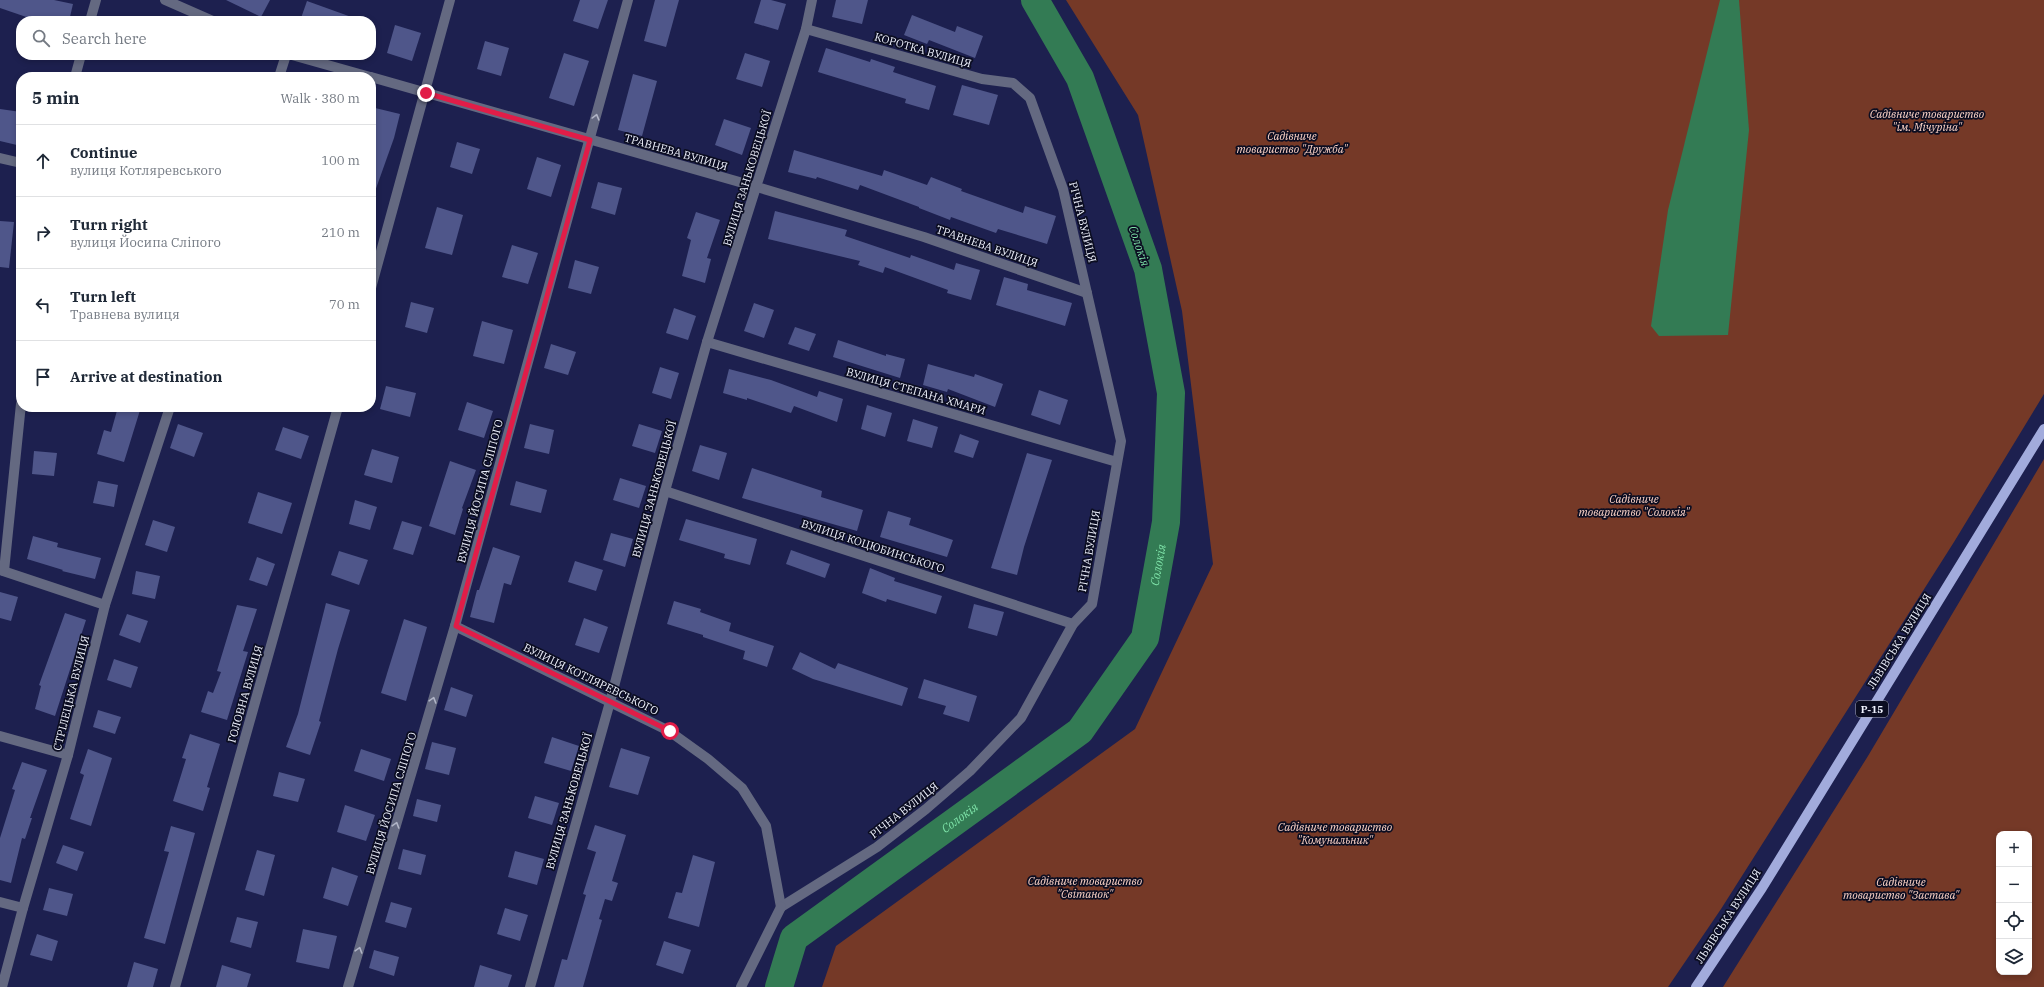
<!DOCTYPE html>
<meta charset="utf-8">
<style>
:root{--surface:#fff;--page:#f6f6f7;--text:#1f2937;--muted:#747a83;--line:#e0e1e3}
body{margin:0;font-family:"IBM Plex Serif",serif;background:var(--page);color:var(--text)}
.controls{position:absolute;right:12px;bottom:12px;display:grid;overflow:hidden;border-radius:8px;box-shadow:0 2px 6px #0003}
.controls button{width:36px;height:36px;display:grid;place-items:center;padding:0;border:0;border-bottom:1px solid var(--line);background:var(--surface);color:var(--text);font:20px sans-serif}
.stop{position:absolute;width:12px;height:12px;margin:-9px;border:3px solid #e11d48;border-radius:50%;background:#fff}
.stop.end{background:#e11d48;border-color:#fff;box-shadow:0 1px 4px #0008}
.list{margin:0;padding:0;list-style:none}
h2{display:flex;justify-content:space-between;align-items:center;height:52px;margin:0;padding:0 16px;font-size:17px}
h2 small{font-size:13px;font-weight:400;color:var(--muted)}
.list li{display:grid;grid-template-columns:26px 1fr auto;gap:12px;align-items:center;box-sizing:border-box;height:72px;padding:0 16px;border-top:1px solid var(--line)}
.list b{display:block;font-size:15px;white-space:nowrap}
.list p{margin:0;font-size:13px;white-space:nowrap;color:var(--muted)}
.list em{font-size:13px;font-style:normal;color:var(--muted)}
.icon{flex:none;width:22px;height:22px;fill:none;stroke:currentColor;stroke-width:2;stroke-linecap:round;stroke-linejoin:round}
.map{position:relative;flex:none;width:2044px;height:987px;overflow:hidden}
.search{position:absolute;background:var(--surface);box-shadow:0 2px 6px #0003;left:16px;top:16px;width:360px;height:44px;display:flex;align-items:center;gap:10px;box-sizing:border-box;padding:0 14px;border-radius:16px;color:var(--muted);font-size:15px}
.panel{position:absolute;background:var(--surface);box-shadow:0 2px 6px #0003;left:16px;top:72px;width:360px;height:340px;border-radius:16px}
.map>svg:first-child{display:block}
.green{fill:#753927;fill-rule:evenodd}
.water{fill:#337b54}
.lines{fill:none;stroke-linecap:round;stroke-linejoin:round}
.river{stroke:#337b54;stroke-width:28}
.building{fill:#4f568a}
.minor{stroke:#646981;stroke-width:10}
.primary{stroke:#a2abdc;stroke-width:10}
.oneway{stroke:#b0b4c6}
.route{stroke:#e11d48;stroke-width:5}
.labels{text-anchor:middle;stroke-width:3.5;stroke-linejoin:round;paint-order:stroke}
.shield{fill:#0b0d21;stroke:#abadbc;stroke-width:1}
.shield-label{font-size:10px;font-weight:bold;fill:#eff2fe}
.street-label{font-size:11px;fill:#eff2fe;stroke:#0b0d21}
.park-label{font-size:11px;font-style:italic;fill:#fdd4c7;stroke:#0b0d21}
.water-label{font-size:12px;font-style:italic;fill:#7ee2a8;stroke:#0b0d21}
</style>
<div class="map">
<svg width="2044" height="987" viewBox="0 0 2044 987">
<rect width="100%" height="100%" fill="#1d204f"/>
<g class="green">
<polygon points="1066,0 2044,0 2044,394 1954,542 1721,909 1668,987 822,987 836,946 1135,729 1213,564 1182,311 1138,115"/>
<path d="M2044 459V987H1723L1868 756ZM1999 834H2029V972H1999Z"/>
</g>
<polygon class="water" points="1720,0 1739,0 1749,130 1728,335 1659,336 1651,326 1668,210"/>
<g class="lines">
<path class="river" id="s1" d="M779 987 794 938 1080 731 1145 638 1166 522 1171 393 1148 269 1080 78 1035 0"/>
</g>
<g class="building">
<polygon points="0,0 54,0 73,4 69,21 38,21 0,8"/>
<polygon points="226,0 270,0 261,17"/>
<polygon points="580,0 608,0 598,29 573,21"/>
<polygon points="655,0 679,0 666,47 644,41"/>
<polygon points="761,0 771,0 786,4 778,30 754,23"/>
<polygon points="836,0 868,0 862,24 832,17"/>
<polygon points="307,1 357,19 357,21 300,21"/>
<polygon points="912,15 955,32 957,26 983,36 975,58 929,40 927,44 904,35"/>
<polygon points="395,25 421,33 412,61 387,53"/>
<polygon points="485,41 509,48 501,76 477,69"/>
<polygon points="826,48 870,62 871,59 895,67 893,72 936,86 929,110 905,103 906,99 818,72"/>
<polygon points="564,53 589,61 574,106 549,98"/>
<polygon points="745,53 770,61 762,87 736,79"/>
<polygon points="633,74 657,81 642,136 618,130"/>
<polygon points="962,85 998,95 989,125 953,115"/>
<polygon points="371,107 400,114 394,138 373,197 371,196"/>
<polygon points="0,109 21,112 21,146 0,141"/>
<polygon points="724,119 751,128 742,155 715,145"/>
<polygon points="457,142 480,149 472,174 450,167"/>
<polygon points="794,150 882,176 884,170 927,185 931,177 962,189 961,191 1023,213 1025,206 1056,216 1047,244 998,229 996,233 951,217 950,220 919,208 919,207 860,185 858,190 817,177 816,179 788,172"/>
<polygon points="537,157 561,165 551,197 527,189"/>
<polygon points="598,182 622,188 615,215 591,208"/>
<polygon points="437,207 463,215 452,255 425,248"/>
<polygon points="775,211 847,230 845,236 910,258 911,255 954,270 956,263 980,270 971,300 947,293 948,290 885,267 883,273 858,265 860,261 768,239"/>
<polygon points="696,212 720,220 707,258 711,259 705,283 682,276 691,240 687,238"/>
<polygon points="0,221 14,222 9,268 0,267"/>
<polygon points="512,245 538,253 528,284 502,277"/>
<polygon points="575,260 599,267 591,294 568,288"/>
<polygon points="1004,277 1028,284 1027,290 1072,303 1065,326 996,305"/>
<polygon points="411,302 434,308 427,333 405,327"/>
<polygon points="754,303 774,310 764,338 744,331"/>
<polygon points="674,308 696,316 688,340 666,333"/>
<polygon points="482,321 513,330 504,364 473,356"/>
<polygon points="795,327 816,334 809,351 788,344"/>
<polygon points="838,340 886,356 886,354 905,359 900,378 833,357"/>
<polygon points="551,344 576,352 568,375 544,368"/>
<polygon points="928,364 974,377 975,374 1003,384 995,407 948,389 947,392 923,385"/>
<polygon points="660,367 679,373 671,399 652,393"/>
<polygon points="729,369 771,380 817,397 819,391 843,399 837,422 794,406 791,413 747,398 747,400 723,393"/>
<polygon points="386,386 416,393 410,417 380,409"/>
<polygon points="1039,390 1068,400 1060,425 1031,415"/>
<polygon points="467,402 493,411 484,438 458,430"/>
<polygon points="867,405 892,413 885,437 861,429"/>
<polygon points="118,407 141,407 124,462 97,454 104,430 111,432"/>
<polygon points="913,419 938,427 932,448 907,441"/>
<polygon points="178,424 203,433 194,457 170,448"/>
<polygon points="530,424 554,430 549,454 524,448"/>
<polygon points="639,424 662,431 655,453 632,446"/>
<polygon points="283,427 309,436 301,459 275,450"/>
<polygon points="960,434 979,441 973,458 954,452"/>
<polygon points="700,445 727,453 719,480 692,471"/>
<polygon points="372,449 399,457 392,483 364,475"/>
<polygon points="34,451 57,453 54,476 32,474"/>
<polygon points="1027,453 1052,460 1024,547 1017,575 991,568"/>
<polygon points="450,461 476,470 462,508 463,509 455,535 429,526"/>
<polygon points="752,468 822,491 821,497 863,510 857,531 742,498"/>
<polygon points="620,478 646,486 639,508 613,500"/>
<polygon points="98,481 118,485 114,507 93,503"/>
<polygon points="516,481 547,490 541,513 510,505"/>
<polygon points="258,492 292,503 282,534 248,523"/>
<polygon points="355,500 377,507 370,530 349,524"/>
<polygon points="888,511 911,518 909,525 953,540 947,557 880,537"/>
<polygon points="686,519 757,539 750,565 724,558 725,554 679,540"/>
<polygon points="153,520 175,527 167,552 145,545"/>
<polygon points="402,521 422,527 413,555 393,549"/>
<polygon points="611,533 633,539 625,567 603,560"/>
<polygon points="33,536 58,543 57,547 101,558 95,579 62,571 63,570 27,559"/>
<polygon points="493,547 520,556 511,585 504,583 494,623 470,617 477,590 479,590"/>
<polygon points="791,550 830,564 825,578 786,564"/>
<polygon points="339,551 368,560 359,585 331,575"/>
<polygon points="257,557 275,564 267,586 249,580"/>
<polygon points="575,561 603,570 596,591 568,582"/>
<polygon points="870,568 895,578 894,581 942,596 936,614 887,599 886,602 862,593"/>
<polygon points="136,571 160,576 155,599 132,594"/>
<polygon points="0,592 18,597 11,621 0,618"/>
<polygon points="674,601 701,609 700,612 731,623 729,631 774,646 767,667 743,659 745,651 703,637 703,635 667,624"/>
<polygon points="326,603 350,610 338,649 319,721 321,722 310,755 286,747 298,714"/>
<polygon points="974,604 1004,612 997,636 968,628"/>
<polygon points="237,605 257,609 243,651 248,652 227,720 201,712 208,691 213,693 221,672 217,671"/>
<polygon points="65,613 86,620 55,716 35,709 41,686 39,685"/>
<polygon points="127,614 148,621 140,643 119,635"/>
<polygon points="584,618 608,627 599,653 575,645"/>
<polygon points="404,619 427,627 406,701 381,693"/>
<polygon points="800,652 835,669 838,663 908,688 902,706 813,679 792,669"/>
<polygon points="114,659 138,667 131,688 107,680"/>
<polygon points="924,679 977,696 969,722 943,714 946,706 918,698"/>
<polygon points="451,687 473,695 466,717 444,710"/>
<polygon points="98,710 121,717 115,734 93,727"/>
<polygon points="190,734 220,744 207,787 210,788 203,811 173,801 186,759 182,758"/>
<polygon points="552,737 579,746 571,771 544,763"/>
<polygon points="432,742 456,748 449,775 425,769"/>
<polygon points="621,748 650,757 638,795 609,787"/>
<polygon points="88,749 112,758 91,826 70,819 84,775 80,773"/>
<polygon points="361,749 391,759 384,781 354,771"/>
<polygon points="22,762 47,770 30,818 32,818 25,839 22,838 11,883 0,880 0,838 15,790 12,789"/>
<polygon points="279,772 305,779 298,802 273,796"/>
<polygon points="535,796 559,803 552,825 528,818"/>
<polygon points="417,799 441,805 437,822 413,816"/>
<polygon points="345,805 375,815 366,841 337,832"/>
<polygon points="595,825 626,835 612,881 618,883 612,901 605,899 599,919 602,920 583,987 554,987 562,959 567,960 586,895 583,894 596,852 587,849"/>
<polygon points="171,826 195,833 165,944 144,938 169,852 164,851"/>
<polygon points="63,845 84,852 77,871 56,863"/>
<polygon points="403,849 426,855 421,875 398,869"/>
<polygon points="257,850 275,855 264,896 245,890"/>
<polygon points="515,851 544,859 537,885 508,877"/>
<polygon points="693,855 715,862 699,927 668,918 676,892 682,893"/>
<polygon points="332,867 358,876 348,906 323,898"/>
<polygon points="49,888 73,894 67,916 43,910"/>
<polygon points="391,902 412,908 406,928 385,922"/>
<polygon points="505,908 528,915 520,941 497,934"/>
<polygon points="237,917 258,922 251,948 230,942"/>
<polygon points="303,929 337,936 329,969 296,962"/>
<polygon points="37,934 58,941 52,961 30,955"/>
<polygon points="664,941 691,950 683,974 656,965"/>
<polygon points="374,950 399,957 394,976 369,968"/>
<polygon points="134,962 158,969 153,987 127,987"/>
<polygon points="222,965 251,974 247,987 216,987"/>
<polygon points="480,965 512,975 508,987 474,987"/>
</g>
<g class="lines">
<g class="minor">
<polyline points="165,0 213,21"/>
<polyline points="90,21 96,0"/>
<polyline points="292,55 370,77"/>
<polyline points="75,77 81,55"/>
<polyline points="279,77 286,55"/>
<polyline points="371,77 757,187 924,237 1087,293"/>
<polyline points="0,158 21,163"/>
<polyline points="371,288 450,0"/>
<polyline points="707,342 1117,462"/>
<polyline points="665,491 1073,624"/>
<polyline points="0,570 105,605"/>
<polyline points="4,571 21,404"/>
<polyline points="455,626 669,731 708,759 742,788 766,826 781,907"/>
<polyline points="0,736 68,755"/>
<polyline points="0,902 23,908"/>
<polyline points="781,907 877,847 926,809 970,771 1021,718 1073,624 1092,604 1121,441 1063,189 1030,98 1013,83 982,79 806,29"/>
<polyline points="2,987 23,908 68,755 105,605 170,407"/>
<polyline points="175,987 338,407"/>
<polyline points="348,987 455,626 628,0"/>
<polyline points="530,987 610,702 665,491 707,342 806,29 812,0"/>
<polyline points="741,987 781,907"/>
</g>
<polyline class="primary" points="1696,987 1762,888 2044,429"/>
</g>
<defs><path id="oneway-chevron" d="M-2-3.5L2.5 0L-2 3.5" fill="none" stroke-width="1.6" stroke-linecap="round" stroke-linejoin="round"/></defs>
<g class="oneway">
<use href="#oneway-chevron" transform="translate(596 117) rotate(-75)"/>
<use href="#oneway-chevron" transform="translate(433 700) rotate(-73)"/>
<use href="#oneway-chevron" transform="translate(396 825) rotate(-73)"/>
<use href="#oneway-chevron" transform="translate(359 950) rotate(-73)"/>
</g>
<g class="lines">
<polyline class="route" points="426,93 590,140 456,626 670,731"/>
</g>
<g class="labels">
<rect class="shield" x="1856" y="701" width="32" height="16" rx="3"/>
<g class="shield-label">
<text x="1872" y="713">Р-15</text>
</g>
<g class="street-label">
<text transform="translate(923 50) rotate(16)" y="4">КОРОТКА ВУЛИЦЯ</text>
<text transform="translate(676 152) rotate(16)" y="4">ТРАВНЕВА ВУЛИЦЯ</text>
<text transform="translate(747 178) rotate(-73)" y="4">ВУЛИЦЯ ЗАНЬКОВЕЦЬКОЇ</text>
<text transform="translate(1083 222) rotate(76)" y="4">РІЧНА ВУЛИЦЯ</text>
<text transform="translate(987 246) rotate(19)" y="4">ТРАВНЕВА ВУЛИЦЯ</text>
<text transform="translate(916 391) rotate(16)" y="4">ВУЛИЦЯ СТЕПАНА ХМАРИ</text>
<text transform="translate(654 489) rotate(-75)" y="4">ВУЛИЦЯ ЗАНЬКОВЕЦЬКОЇ</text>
<text transform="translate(480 491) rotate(-75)" y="4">ВУЛИЦЯ ЙОСИПА СЛІПОГО</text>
<text transform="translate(873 546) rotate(18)" y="4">ВУЛИЦЯ КОЦЮБИНСЬКОГО</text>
<text transform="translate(1089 551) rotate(-80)" y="4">РІЧНА ВУЛИЦЯ</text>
<text transform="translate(1899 641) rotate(-58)" y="4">ЛЬВІВСЬКА ВУЛИЦЯ</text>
<text transform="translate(591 679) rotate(26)" y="4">ВУЛИЦЯ КОТЛЯРЕВСЬКОГО</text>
<text transform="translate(71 693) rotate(-76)" y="4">СТРІЛЕЦЬКА ВУЛИЦЯ</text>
<text transform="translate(245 694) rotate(-74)" y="4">ГОЛОВНА ВУЛИЦЯ</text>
<text transform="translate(569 801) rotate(-74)" y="4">ВУЛИЦЯ ЗАНЬКОВЕЦЬКОЇ</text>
<text transform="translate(391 803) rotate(-73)" y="4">ВУЛИЦЯ ЙОСИПА СЛІПОГО</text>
<text transform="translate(904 810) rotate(-38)" y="4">РІЧНА ВУЛИЦЯ</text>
<text transform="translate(1728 916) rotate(-57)" y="4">ЛЬВІВСЬКА ВУЛИЦЯ</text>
</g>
<g class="park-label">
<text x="1927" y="118">Садівниче товариство<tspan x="1927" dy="13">"ім. Мічуріна"</tspan></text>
<text x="1292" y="140">Садівниче<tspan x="1292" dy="13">товариство "Дружба"</tspan></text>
<text x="1634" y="503">Садівниче<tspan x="1634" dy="13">товариство "Солокія"</tspan></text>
<text x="1335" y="831">Садівниче товариство<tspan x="1335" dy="13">"Комунальник"</tspan></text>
<text x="1085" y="885">Садівниче товариство<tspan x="1085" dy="13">"Світанок"</tspan></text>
<text x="1901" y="886">Садівниче<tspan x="1901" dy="13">товариство "Застава"</tspan></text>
</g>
<g class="water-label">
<text transform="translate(1139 246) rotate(71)" y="4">Солокія</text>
<text dy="4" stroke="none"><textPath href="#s1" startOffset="592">Солокія</textPath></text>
<text dy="4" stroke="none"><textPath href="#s1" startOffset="256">Солокія</textPath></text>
</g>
</g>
</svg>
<div class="controls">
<button>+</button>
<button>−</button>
<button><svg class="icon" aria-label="locate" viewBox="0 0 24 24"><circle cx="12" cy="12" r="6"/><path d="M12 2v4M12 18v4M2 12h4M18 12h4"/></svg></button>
<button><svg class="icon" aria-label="layers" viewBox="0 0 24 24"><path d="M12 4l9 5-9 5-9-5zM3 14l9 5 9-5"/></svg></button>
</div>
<div class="stop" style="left:670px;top:731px"></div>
<div class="stop end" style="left:426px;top:93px"></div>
<div class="search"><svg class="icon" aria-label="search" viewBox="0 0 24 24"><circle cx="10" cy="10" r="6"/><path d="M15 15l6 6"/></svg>Search here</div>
<section class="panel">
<h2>5 min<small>Walk · 380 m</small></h2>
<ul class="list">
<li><svg class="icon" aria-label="ahead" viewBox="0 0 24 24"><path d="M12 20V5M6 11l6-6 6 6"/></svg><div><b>Continue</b><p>вулиця Котляревського</p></div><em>100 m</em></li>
<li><svg class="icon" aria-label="right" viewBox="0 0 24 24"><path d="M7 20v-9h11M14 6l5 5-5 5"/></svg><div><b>Turn right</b><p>вулиця Йосипа Сліпого</p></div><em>210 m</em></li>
<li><svg class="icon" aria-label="left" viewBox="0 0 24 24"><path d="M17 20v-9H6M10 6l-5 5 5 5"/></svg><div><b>Turn left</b><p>Травнева вулиця</p></div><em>70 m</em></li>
<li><svg class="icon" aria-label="arrive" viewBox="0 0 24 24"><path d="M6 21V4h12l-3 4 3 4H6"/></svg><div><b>Arrive at destination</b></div></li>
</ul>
</section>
</div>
